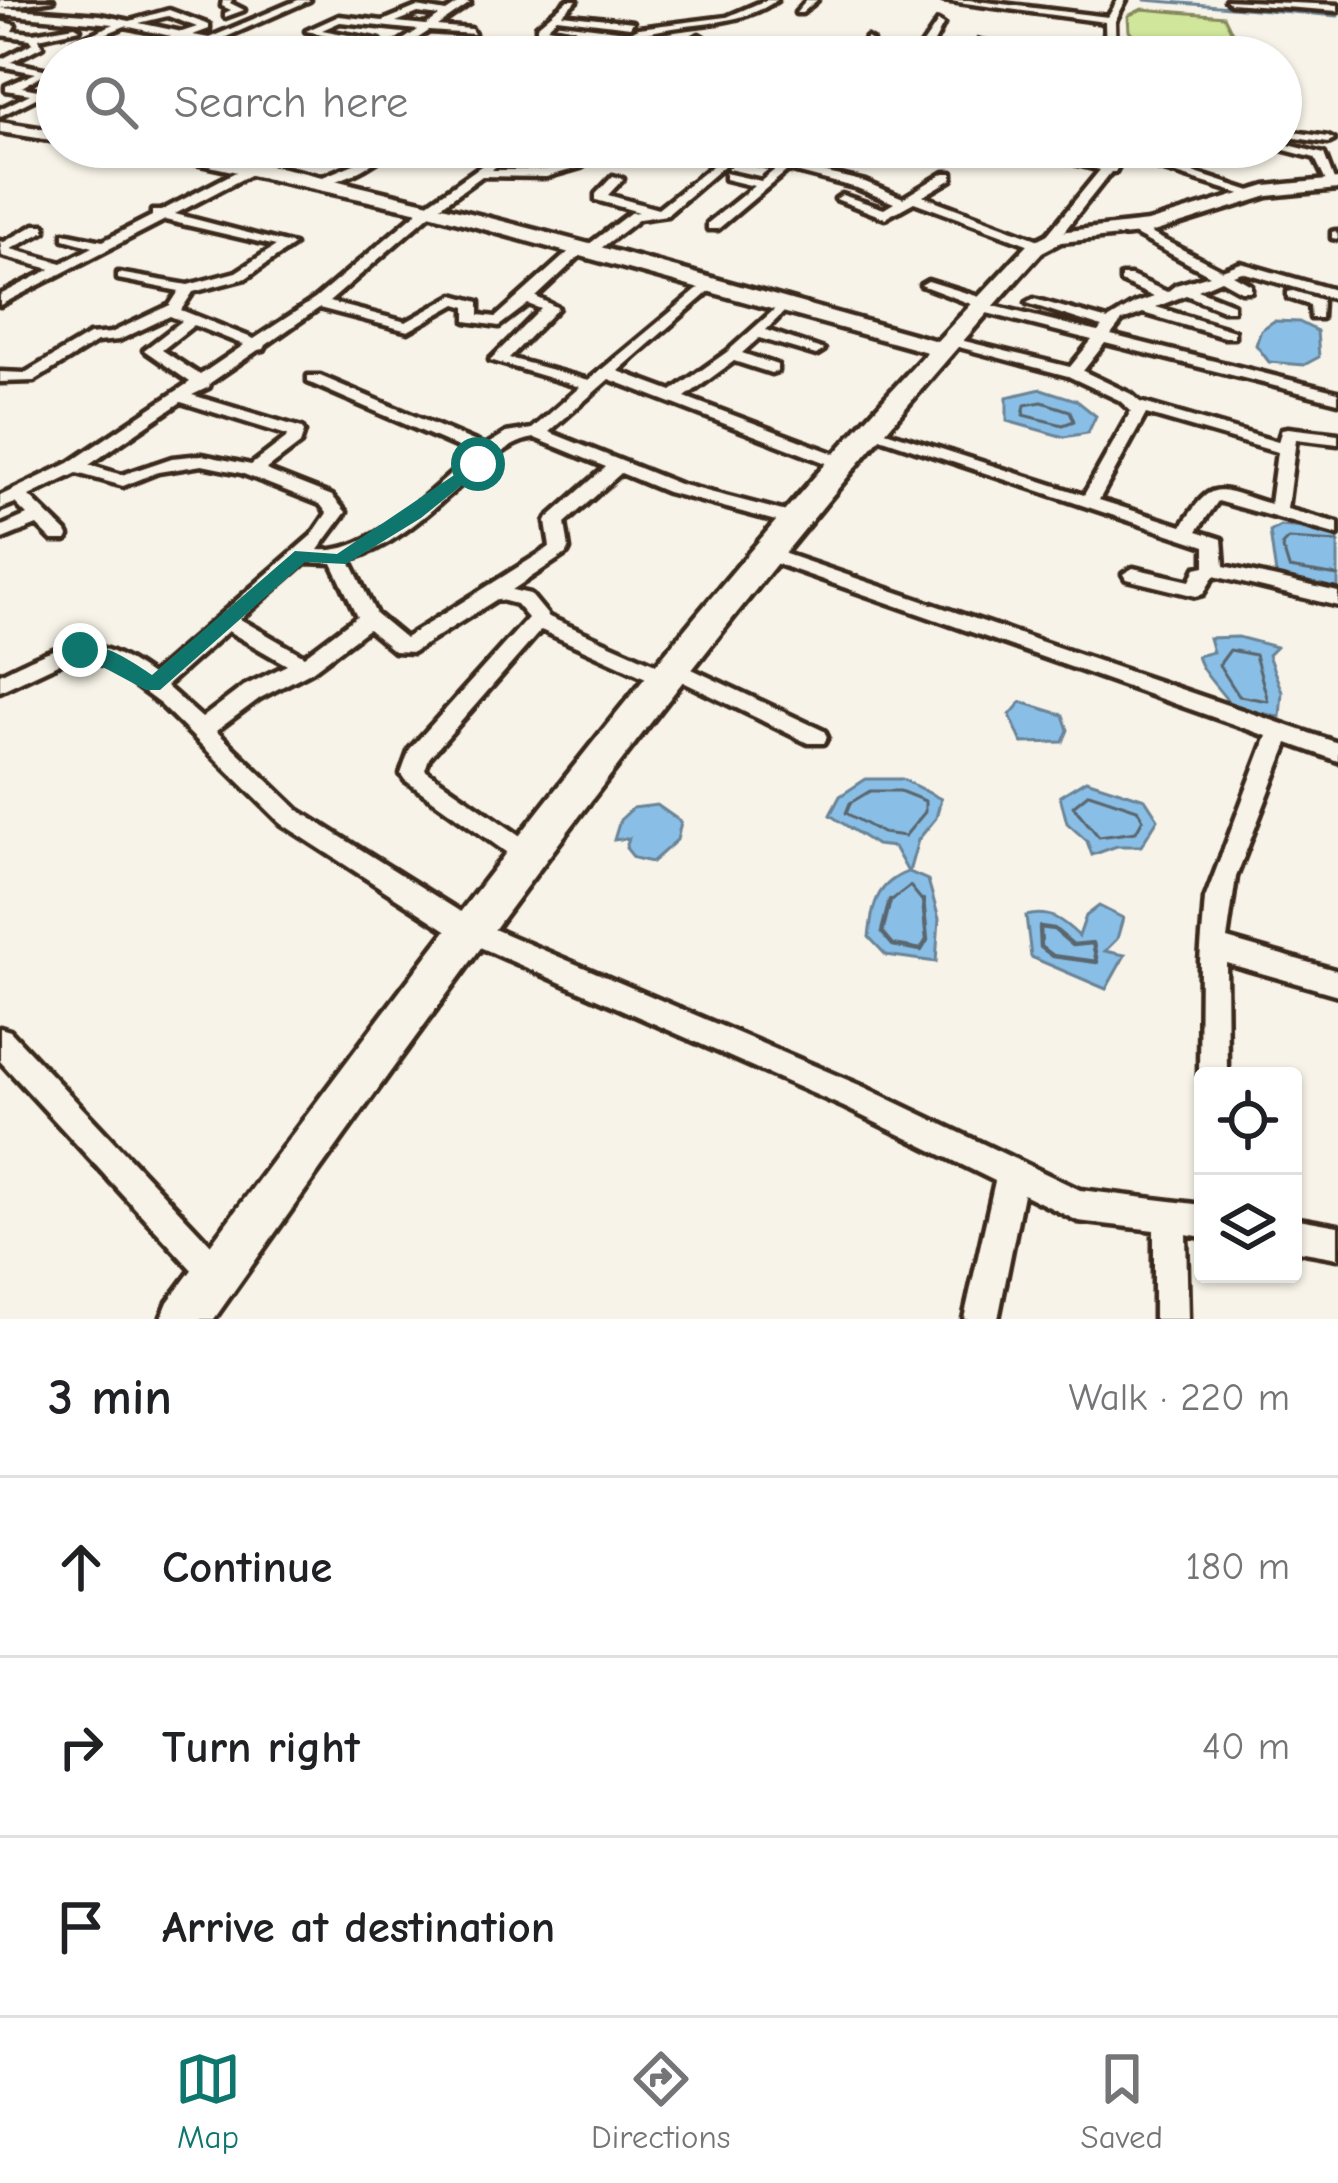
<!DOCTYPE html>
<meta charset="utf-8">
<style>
:root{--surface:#fff;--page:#f2f2f2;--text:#202124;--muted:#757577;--line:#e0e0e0;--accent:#0f766e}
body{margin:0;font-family:"Comic Neue",sans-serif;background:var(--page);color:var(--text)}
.controls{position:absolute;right:36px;bottom:36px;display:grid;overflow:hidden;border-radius:12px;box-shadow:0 3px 9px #0004}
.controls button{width:108px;height:108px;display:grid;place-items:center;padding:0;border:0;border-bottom:3px solid var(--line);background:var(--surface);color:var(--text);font:60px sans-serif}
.stop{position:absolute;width:36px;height:36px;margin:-27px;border:9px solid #0f766e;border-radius:50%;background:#fff}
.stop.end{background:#0f766e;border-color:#fff;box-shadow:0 3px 12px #0008}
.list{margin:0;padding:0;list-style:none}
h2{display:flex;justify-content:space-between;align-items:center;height:156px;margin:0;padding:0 48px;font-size:51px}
h2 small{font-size:39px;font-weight:400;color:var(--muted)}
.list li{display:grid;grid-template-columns:78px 1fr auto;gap:36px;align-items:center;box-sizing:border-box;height:180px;padding:0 48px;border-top:3px solid var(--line)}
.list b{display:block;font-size:45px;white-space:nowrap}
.list em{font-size:39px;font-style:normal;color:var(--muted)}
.icon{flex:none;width:66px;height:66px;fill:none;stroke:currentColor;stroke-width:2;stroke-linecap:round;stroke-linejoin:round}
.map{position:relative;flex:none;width:1338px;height:1319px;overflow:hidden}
.search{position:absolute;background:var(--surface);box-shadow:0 3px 9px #0004;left:36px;right:36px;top:36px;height:132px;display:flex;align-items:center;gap:30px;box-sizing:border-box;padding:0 42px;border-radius:66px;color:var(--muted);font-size:45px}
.sheet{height:696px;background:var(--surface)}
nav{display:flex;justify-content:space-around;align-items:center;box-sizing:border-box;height:168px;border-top:3px solid var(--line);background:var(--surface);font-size:33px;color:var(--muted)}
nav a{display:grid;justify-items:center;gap:6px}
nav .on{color:var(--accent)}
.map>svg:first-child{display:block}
.green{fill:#cfe69b;stroke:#85885c;stroke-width:3}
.water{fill:#89bfe6;stroke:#6a8396;stroke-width:3}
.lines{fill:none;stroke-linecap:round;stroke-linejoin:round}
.shore-far1{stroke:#5a666e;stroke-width:3}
.shore{stroke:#5a666e;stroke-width:4.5}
.stream{stroke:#6a8396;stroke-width:3}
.street-casing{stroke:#3b2a1e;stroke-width:9}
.secondary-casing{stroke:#3b2a1e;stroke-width:9}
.street{fill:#f7f3e8;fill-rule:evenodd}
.secondary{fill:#f7f3e8;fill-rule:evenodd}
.route{fill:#0f766e}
</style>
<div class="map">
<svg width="1338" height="1319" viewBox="0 0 1338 1319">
<rect width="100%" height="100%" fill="#f7f3e8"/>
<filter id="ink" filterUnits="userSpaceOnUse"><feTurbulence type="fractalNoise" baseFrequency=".00833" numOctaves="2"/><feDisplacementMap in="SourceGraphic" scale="24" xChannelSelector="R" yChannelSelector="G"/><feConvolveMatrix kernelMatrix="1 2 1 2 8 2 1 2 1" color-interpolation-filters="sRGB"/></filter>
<g filter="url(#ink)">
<polygon class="green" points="1142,9 1224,16 1244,57 1150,53 1129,31 1128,16"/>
<g class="water">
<polygon points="1274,321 1299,322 1317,331 1319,357 1304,365 1269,362 1256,345 1261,330"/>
<polygon points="1041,389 1076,400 1096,416 1088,433 1064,437 1007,421 1007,397"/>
<polygon points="1280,526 1338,531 1338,588 1293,584 1276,575 1270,532"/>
<path d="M1238 637 1276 647 1268 655 1282 692 1280 717 1232 707C1221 690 1202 674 1197 656L1213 652 1209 638Z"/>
<polygon points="1021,702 1063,715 1068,730 1063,742 1022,743 1010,715"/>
<path d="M866 779H902L941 799 936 818 918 840 909 872 928 880 939 919 936 962 886 955 869 937C873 904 876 884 908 872L894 847 876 845 830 815 840 796Z"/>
<polygon points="1086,780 1145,799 1158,819 1141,846 1117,846 1092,855 1087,841 1067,823 1060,796"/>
<polygon points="657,805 681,822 677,840 652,862 634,858 626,848 629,838 614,840 620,820 633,808"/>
<path d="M1099 906 1123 918 1117 939 1105 951 1125 955 1106 989 1031 957 1026 916C1050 910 1062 920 1079 936L1086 916Z"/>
</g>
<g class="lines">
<g class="shore-far1">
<polygon points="1042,402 1070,411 1074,421 1063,425 1023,415 1025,405"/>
<polyline points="1338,542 1288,539 1282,545 1289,568 1338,576"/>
<polygon points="1230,650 1255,655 1268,701 1239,696 1219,665"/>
<polygon points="870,791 900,791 925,801 925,812 905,836 882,833 846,813 850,803"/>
<polygon points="1089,793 1137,809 1143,819 1136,832 1099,837 1073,806"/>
<polyline points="888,903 910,886 924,903"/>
</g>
<g class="shore">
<polyline points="890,900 882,932 893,945 921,950 927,940 923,900"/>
<polygon points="1040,927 1054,929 1073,945 1093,943 1097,962 1053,956 1041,947"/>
</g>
<polyline class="stream" points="1145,0 1338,16"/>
<g class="street-casing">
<g id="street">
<polygon points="223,0 232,0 230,3 244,10 225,17 225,13 231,10 222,6"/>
<path d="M298 0H310L208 45 250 57H232L195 48 200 42C170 36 145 57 115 57L118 54 73 42 114 24 0 14V8L100 15 130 21 169 10 209 25V29L193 35 209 38ZM168 16 197 27 182 32 139 23ZM125 26 171 36 128 51 88 41Z"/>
<path d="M449 0 470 3 437 26 471 29 474 34 429 31 409 44 455 49 452 54 401 49 389 57H377L418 30 340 22 322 30 380 41 350 57H337L365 42 306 31 339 16 383 21 417 7 446 12 458 4ZM418 13 439 16 426 25 396 22Z"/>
<path d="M568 0H577L562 14 633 22 630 27 557 18 547 27 572 32 575 39 605 43 639 28 727 17 766 0H777C728 34 667 17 616 45L682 57 609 50 597 57H588L598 48 568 43 565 36 537 30V26Z"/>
<polygon points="807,0 817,0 802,13 796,13"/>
<polygon points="943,0 969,0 1108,17 1118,0 1126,0 1115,21 1116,57 1106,57 1105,22"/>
<polygon points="1226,0 1338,5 1338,11 1230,3"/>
<polygon points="0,21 15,25 12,31 33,33 75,26 80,29 39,38 42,46 11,62 57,72 57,78 42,75 22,87 48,92 0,116 0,109 30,94 6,90 6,86 36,73 0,66 0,60 33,43 30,39 0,35 4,28 0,27"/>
<path d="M938 22 943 25C938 34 934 45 927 52 914 64 873 56 857 50L867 38 872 41 868 48 908 53 921 47Z"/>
<polygon points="699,35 704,38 698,57 688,57 694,38"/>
<polygon points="979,41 1048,54 1053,57 1032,57 976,46"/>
<polygon points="522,47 564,52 569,55 556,57 519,52"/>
<polygon points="1287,131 1328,137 1334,140 1328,143 1283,136 1283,132"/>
<polygon points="1281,143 1324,154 1337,188 1329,188 1315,158 1277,148"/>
<path d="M381 147H395C376 163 336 189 313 181L361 161Z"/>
<path d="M448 147H470L499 153C520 138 562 149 586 155L597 147H611L581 167 546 177 482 176 435 210 329 302 406 322 454 295 479 302V315L496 317 574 247 584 248 630 213 639 212 596 200V194L613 176 623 179 608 195 658 209 732 150 783 162 802 147H815L794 165 865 182 903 198 944 173H952V179L923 196 1042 241 1100 170 1014 147H1034L1105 164 1119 147H1131L1128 151 1260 194 1250 197 1123 157 1115 172H1111L1053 245 1041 249 914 202 885 218 836 199 842 195 884 209 894 203 857 188 788 170 718 229H708V223L754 186 725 179V173L761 181 777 168 734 157 667 215 639 219 592 255 582 254 536 297 558 308 509 358 589 380 708 281 715 285 713 288 618 371 672 391 727 352 783 302 790 306 766 330 824 350 816 355 759 338 742 353 777 365V371L771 373 734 361 685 397 846 458V466H834L609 379 549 432 679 484 798 515 800 519 798 523 791 525 667 492 621 473 565 523 569 549 567 553 512 590 530 594 549 617 662 667 672 660 679 663 824 731 827 737 824 743H808L675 678 665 685 657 683 541 630 429 758 425 770 535 846 538 853 535 860 526 863 517 860 405 780 401 774 410 749 528 618 516 604 497 599 413 652 394 651 368 629 312 671 260 698 216 731 298 810 475 921 864 1087 1080 1190 1203 1205V1237L1186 1234 1188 1319H1154V1230L1078 1221 1023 1194 998 1319H964L995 1181 844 1107 457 937 282 824 160 704 109 666 80 657 66 660 0 691V674C66 642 86 629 151 675L312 535 327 513 320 504 241 473 202 465 158 472 123 486 77 473 29 496 66 532 68 536 66 540H52L37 525 0 540V527L27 515 15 503 0 509V496L69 463 190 382 144 350 182 321 170 316 119 340 97 342 34 381 0 382V372L25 373 89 335 111 333 170 305 179 291 118 279V273L188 285 236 272 276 246 165 220 0 305V295L51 269 2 256 0 241 4 242 35 225H45V231L11 249 62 263 93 247 64 239V233L103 241 152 216V211H161L251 164H259V170L175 214 294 245 246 278 193 292 181 310 254 339 315 299 427 204 491 159ZM518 151 577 160 546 170H491ZM456 304 466 307V321L499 326 528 304 541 309 490 360 580 387 532 429 506 433 485 446 320 376H308V382L474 454C434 486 372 556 318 550L346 512 332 496 266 470 300 444 304 432 302 428 192 395 209 387 210 383 258 350 264 349 266 345 319 308 408 331ZM194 325 244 345 200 375 162 350ZM181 402 287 435 286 438 251 465 202 455 172 458 122 475 89 465ZM535 438 606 467 548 518 546 522 550 547 405 638 376 614 349 559C406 544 449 490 495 457 509 448 516 441 535 438ZM305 562 332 563 357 616 304 656 240 619ZM228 631 287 665 244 686 202 718 166 686Z"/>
<polygon points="903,147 926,147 920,150"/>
<path d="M1135 225 1222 270 1241 263 1338 291V300L1242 272 1233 275 1251 285V291H1241L1221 280 1198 290 1233 304V310H1223L1186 295 1156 307 1234 331V337H1224L1143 313 1122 321 1111 335 1338 392V402L1105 343 1083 371 1131 394 1140 402 1278 442 1282 429 1288 428 1338 434V444L1296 439 1287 509 1338 523V535L1218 501 1197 531 1222 539 1224 566 1338 592V606L1214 576 1203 594 1196 596 1126 579 1123 574 1133 568 1190 581 1196 568 1205 566V546L859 431 861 427H873L1084 495 1131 411 1119 400 1068 376 940 342 948 337 1070 367 1092 340 975 310 974 305 921 285 928 281 989 300 990 305 1098 332 1102 327 1027 303 1034 299 1108 320 1134 304 1154 297 1121 282V276H1131L1167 292 1176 285 1210 275 1130 232 1128 229ZM1146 414 1277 452 1270 504C1217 489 1214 475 1182 526L1099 500Z"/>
<polygon points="1337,231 1338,239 1332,238 1332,232"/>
<polygon points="1293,291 1322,300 1321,318 1311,318 1310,305 1288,298 1288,292"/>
<polygon points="762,546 1338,743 1338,761 1288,743 1236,877 1227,939 1338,971 1338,995 1226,963 1227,1076 1203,1076 1203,1086 1199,1076 1200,961 1205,899 1267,736 755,556 752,552"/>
<polygon points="0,1028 10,1031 228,1263 233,1274 228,1285 217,1290 206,1285 0,1061"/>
<polygon points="1293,1218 1338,1226 1338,1258 1293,1250"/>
</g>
</g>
<g class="secondary-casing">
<g id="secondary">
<polygon points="0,0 53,0 0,8"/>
<polygon points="0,122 57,131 57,141 0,132"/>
<path d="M123 147C213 147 304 173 392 194 575 237 756 291 937 341L1028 244 1050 233 1148 222 1266 186 1338 179V189L1268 196 1150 233 1061 242 1042 252C739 588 474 950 214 1319H161L168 1302C409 977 651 649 927 352L433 215Z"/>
</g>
</g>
<use href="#street" class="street"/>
<use href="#secondary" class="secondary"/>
</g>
</g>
<path class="route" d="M478 459 484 467 421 518 346 564 305 562 160 690H146L71 650C91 633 133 662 152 675L295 551 337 554Z"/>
</svg>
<div class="controls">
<button><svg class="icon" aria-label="locate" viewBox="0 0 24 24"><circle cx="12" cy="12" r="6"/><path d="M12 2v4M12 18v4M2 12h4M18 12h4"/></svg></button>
<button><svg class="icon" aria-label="layers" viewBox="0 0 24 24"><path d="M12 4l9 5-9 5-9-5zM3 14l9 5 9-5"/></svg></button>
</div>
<div class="stop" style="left:478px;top:464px"></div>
<div class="stop end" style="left:80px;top:650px"></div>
<div class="search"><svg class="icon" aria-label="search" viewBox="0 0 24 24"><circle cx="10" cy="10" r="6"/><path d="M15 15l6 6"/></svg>Search here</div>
</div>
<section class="sheet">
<h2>3 min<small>Walk · 220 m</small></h2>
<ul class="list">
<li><svg class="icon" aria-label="ahead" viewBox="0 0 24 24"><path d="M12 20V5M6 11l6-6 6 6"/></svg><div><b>Continue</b></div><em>180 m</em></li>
<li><svg class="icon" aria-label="right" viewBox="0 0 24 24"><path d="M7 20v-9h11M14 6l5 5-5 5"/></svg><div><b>Turn right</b></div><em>40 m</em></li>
<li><svg class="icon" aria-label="arrive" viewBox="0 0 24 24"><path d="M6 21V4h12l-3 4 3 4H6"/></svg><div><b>Arrive at destination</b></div></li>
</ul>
</section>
<nav>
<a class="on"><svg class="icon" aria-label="map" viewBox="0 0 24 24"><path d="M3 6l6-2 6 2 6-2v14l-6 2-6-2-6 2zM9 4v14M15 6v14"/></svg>Map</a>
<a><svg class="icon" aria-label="directions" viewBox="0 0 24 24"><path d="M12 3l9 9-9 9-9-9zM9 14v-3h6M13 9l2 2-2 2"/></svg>Directions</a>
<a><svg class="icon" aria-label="saved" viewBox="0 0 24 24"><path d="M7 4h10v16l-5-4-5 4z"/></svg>Saved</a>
</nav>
